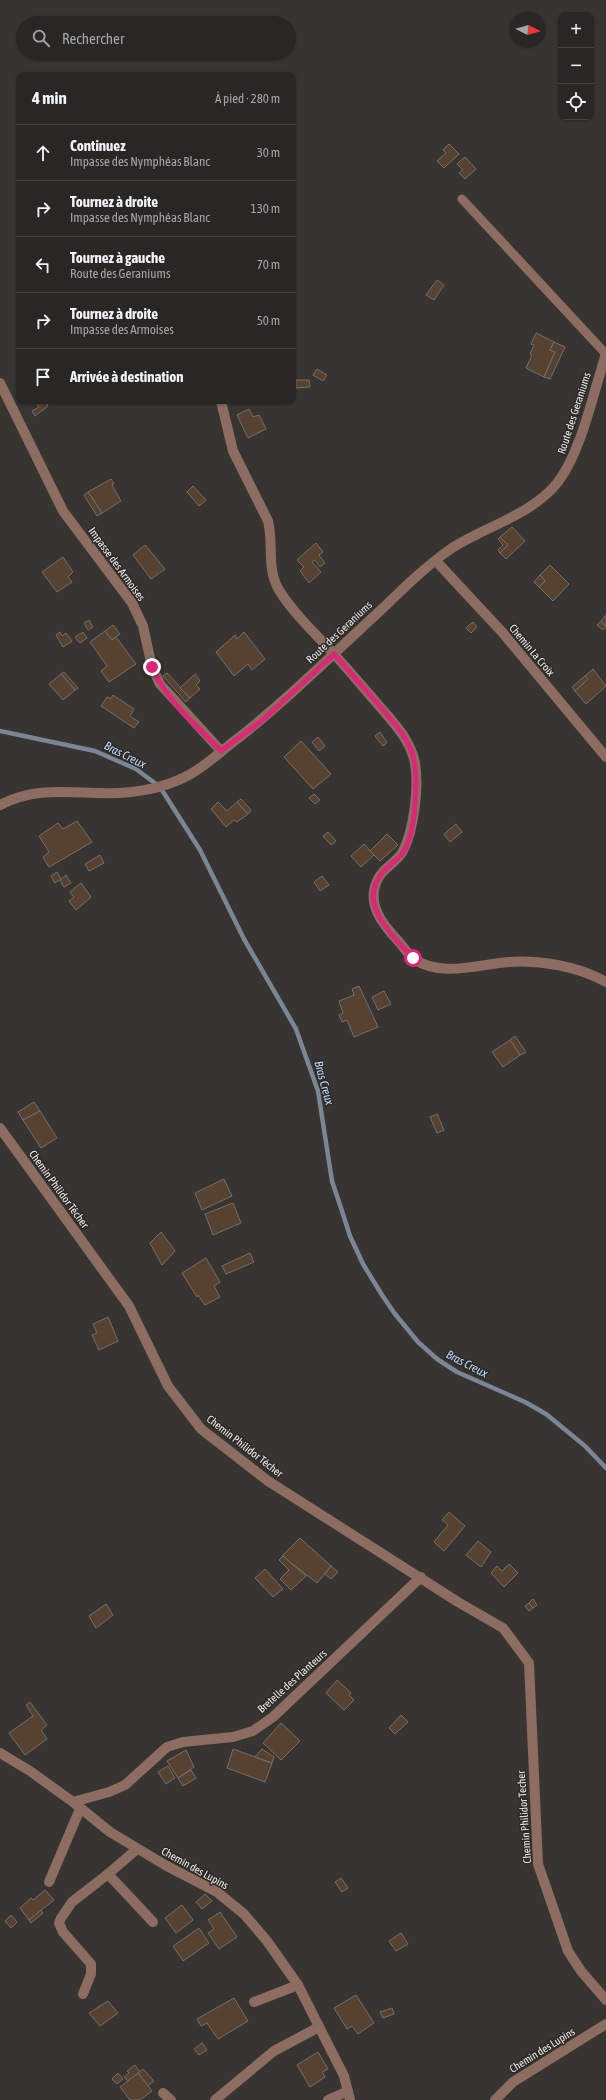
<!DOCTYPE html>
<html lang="fr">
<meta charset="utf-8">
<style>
:root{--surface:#292725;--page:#353332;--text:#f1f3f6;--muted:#a5a5a7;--line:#454442}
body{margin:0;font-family:"Asap Condensed",sans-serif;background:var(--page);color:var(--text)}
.controls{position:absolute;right:12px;top:12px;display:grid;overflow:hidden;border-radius:8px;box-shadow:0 1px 3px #0004}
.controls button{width:36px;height:36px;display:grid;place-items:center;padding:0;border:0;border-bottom:1px solid var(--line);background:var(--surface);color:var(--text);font:20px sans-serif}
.compass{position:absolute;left:510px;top:12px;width:36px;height:36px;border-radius:50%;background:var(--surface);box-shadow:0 1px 3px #0004;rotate:96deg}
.stop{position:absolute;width:12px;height:12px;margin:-9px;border:3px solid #db2777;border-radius:50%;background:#fff}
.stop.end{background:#db2777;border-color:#fff;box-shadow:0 1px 4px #0008}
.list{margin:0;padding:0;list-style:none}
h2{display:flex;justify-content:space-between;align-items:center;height:52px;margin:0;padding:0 16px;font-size:17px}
h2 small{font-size:13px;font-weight:400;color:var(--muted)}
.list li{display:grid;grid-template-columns:26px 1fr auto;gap:12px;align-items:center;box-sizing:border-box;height:56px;padding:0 16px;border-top:1px solid var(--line)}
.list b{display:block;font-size:15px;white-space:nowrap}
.list p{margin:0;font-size:13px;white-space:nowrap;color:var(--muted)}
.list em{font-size:13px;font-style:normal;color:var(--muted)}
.icon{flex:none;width:22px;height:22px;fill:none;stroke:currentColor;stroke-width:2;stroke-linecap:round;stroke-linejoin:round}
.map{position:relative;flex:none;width:606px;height:2100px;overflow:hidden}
.search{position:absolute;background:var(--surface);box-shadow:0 1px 3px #0004;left:16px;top:16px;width:280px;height:44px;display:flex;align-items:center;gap:10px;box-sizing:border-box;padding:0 14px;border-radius:22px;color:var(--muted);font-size:15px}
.panel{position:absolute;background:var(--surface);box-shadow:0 1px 3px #0004;left:16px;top:72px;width:280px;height:332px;border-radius:8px}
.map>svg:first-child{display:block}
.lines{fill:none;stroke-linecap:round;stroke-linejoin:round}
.stream{stroke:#7b8695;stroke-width:4.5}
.building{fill:#574131;stroke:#736f6c}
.lane{stroke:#8d6c61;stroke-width:9}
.street{stroke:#8d6c61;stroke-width:10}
.route{stroke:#db2777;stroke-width:5}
.labels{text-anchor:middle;stroke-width:3;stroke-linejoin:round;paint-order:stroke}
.street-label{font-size:11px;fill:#eeecea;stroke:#2d2a27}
.water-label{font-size:12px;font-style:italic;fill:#bfdafd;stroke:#2d2a27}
</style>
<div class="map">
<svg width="606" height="2100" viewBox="0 0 606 2100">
<rect width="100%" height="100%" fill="#373431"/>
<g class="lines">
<polyline class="stream" points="0,731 95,751 136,769 160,787 200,850 244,939 296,1029 318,1091 332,1181 341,1208 350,1236 363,1264 382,1295 395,1314 418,1342 437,1359 457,1372 525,1402 546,1414 585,1446 606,1468"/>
</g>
<g class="building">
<polygon points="449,144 459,154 444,168 437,161 446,153 443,150"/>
<polygon points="465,157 476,169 465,179 459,173 463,170 457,164"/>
<polygon points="437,280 444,285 434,300 426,295"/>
<polygon points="536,333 554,342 550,350 555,352 544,377 526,368 532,355 530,354 534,345 531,344"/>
<polygon points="554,342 565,347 550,379 544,377 555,352 550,350"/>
<polygon points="317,369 327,375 323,381 313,375"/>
<polygon points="296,380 309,380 310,387 296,388"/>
<polygon points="41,401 45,401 48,406 35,416 32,411 39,407 37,404"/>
<polygon points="249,409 253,417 259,415 266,429 248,438 237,415"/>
<polygon points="111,479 114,484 112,485 121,501 102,513 88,492"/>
<polygon points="193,486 206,500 199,506 187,492"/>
<polygon points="88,492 102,513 97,516 84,495"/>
<polygon points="512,527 525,541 506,559 500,553 508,545 500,537"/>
<polygon points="500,537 508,545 500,553 498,550 503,545 498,539"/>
<polygon points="316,543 323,552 319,555 325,563 320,567 315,560 312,562 321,572 309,583 300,571 304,567 297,560"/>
<polygon points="145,545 165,569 151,579 133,555"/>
<polygon points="63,557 73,572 68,577 72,582 57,592 42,572"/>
<polygon points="550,565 569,584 553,601 539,587 545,581 540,575"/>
<polygon points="540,575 545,581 539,587 534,582"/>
<polygon points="606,615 606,627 601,621"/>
<polygon points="89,620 93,627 88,630 84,623"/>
<polygon points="601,621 606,627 603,630 597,625"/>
<polygon points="473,622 477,627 471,633 466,628"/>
<polygon points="113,625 120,634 112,640 105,631"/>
<polygon points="105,631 112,640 116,637 136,664 109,682 101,671 107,666 90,642"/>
<polygon points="60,632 62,636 66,633 72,641 63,647 56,635"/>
<polygon points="83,632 87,638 80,643 75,637"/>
<polygon points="244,632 265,659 252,670 248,664 234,676 216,652 235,635 237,639"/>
<polygon points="593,669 606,686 586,704 575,691 588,679 585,676"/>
<polygon points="64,672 78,688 75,690 61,674"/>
<polygon points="167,673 190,698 186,702 163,676"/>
<polygon points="61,674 75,690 63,700 49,684"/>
<polygon points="195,674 200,681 196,685 200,689 190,698 180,688"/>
<polygon points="585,676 588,679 575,691 572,687"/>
<polygon points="113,695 134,709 130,716 139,722 134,728 101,706 107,697 111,699"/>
<polygon points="380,732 387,743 383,746 375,736"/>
<polygon points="318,737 325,746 319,751 312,742"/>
<polygon points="301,741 331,774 313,789 284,757"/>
<polygon points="314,794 320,800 315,804 309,798"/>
<polygon points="241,799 251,810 248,814 237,802"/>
<polygon points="218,802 227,811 237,802 248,814 237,822 234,820 226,827 211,809"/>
<polygon points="77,821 92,842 49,867 43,857 49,852 39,836 58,823 63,829"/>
<polygon points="456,824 462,832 450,842 444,834"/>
<polygon points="328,832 336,841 331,845 323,836"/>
<polygon points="387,834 398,845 380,861 370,851"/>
<polygon points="364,844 374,855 361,867 351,856"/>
<polygon points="100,855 104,863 89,871 85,864"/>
<polygon points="57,872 61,879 55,883 51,876"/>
<polygon points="66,875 71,883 64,887 60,880"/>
<polygon points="322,876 329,885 320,891 314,882"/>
<polygon points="81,883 91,897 76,910 69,901 74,897 70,892"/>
<polygon points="359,986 378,1027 354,1037 347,1020 342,1022 339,1015 343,1013 339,1001 354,995 352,989"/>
<polygon points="384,991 391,1004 378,1010 372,997"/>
<polygon points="515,1036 526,1052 520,1055 510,1040"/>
<polygon points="510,1040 520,1055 503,1067 492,1052"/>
<polygon points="34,1102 40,1111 23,1120 18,1112"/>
<polygon points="40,1111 57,1138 41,1148 23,1120"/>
<polygon points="437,1114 444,1130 437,1133 430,1117"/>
<polygon points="224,1179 232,1196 202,1210 195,1193"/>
<polygon points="233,1203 241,1223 213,1235 205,1214"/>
<polygon points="161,1232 175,1251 162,1265 150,1243"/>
<polygon points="250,1253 254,1262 226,1274 222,1266"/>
<polygon points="206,1258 220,1282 214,1286 220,1297 205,1305 198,1295 197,1297 182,1273"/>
<polygon points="108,1317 118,1341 99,1350 92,1335 97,1333 93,1324"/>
<polygon points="449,1512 465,1526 444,1551 434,1542 448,1525 442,1520"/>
<polygon points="300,1538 331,1566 317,1583 282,1556"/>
<polygon points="478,1541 491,1552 481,1567 466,1555"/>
<polygon points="283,1556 306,1576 291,1590 280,1579 289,1570 279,1560"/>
<polygon points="509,1564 518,1573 504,1587 491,1573 497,1566 502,1571"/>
<polygon points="331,1566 338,1572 331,1579 325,1574"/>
<polygon points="265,1569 283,1589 273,1597 255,1578"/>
<polygon points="533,1599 537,1605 533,1608 529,1603"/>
<polygon points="529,1603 533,1608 529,1611 525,1606"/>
<polygon points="106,1604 113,1615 96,1628 89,1616"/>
<polygon points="337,1680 351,1693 349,1695 354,1700 344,1710 326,1693"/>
<polygon points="30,1702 47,1725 41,1730 47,1739 25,1755 9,1733 33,1716 26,1705"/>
<polygon points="401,1715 408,1722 395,1734 389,1728"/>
<polygon points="281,1723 300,1741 281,1760 263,1743"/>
<polygon points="233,1749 272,1763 265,1782 227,1768"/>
<polygon points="262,1749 274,1757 272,1763 255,1757"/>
<polygon points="186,1750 194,1767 178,1778 167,1761"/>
<polygon points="168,1766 175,1778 166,1784 158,1772"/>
<polygon points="191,1770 196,1778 183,1786 178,1778"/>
<polygon points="341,1878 348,1888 342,1892 335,1882"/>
<polygon points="45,1890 54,1900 29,1920 20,1908 31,1898 33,1900"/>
<polygon points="205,1894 212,1901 202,1909 196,1902"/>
<polygon points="182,1905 193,1920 176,1933 165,1918"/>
<polygon points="41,1910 43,1913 31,1923 29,1920"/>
<polygon points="220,1912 237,1937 219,1949 208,1933 214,1929 208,1920"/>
<polygon points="11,1915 17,1922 11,1928 5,1921"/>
<polygon points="199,1928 209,1943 183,1961 173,1946"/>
<polygon points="401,1933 408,1944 396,1951 389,1941"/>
<polygon points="356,1995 374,2023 358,2034 352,2026 347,2029 334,2008"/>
<polygon points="234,1998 248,2021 218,2039 207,2023 201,2026 197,2019"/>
<polygon points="108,2001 118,2013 100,2026 89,2013"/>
<polygon points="392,2008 394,2014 383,2018 380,2012"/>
<polygon points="202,2043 207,2050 199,2055 194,2049"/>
<polygon points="318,2052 328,2069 322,2072 325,2077 310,2087 297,2065"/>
<polygon points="135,2065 140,2072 128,2081 124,2077 129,2073 127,2071"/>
<polygon points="143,2069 154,2081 148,2086 138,2073"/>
<polygon points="118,2073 123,2079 117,2084 112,2079"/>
<polygon points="138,2073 152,2091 140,2100 130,2100 120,2087"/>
</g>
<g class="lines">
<polyline class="lane" points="462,199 606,354"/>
<g class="street">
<polyline points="0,383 63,511 132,603 143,626 152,667 160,684 221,751"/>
<path d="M221 401 233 451 268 521C274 545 266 568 279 590 294 614 314 632 333 653 347 668 361 685 375 701 391 720 410 738 415 763 419 787 414 830 403 851 398 861 385 867 379 877 364 903 383 925 400 943 404 948 409 955 414 959 442 978 479 964 509 962 540 960 578 966 606 982"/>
<polyline points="436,561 502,632 606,757"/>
<path d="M0 805C33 788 62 792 99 793 128 794 159 790 185 777 204 768 221 751 237 739 288 699 334 653 382 609 404 588 426 566 452 548 486 526 532 515 558 482 582 450 593 393 606 354"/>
<polyline points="0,1128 129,1306 168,1386 201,1429 268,1481 458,1602 503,1628 529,1663 538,1864 568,1951 581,1971 606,2000"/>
<polyline points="0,1753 30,1771 73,1802 110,1832 165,1865 217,1892 244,1914 267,1941 298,1985 344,2076 350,2100"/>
<polyline points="73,1802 109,1792 125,1785 167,1747 183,1742 233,1737 253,1731 273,1717 421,1577"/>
<polyline points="108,1874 153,1922"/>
<polyline points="49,1882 80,1809"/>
<polyline points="83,1994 91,1974 91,1964 63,1932 59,1923 61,1918 72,1902 108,1874 137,1849"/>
<polyline points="254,2002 298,1985"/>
<polyline points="163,2093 171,2100"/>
<polyline points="215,2100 274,2051 319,2027"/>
<polyline points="328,2100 348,2091"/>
<polyline points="495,2100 513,2082 606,2024"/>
</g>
</g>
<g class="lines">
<path class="route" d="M152 667C166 700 197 726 221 751L265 718 334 654C348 670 363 687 378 704 390 719 404 732 411 750 420 772 416 835 402 854 395 862 386 867 380 876 358 906 395 938 413 958"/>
</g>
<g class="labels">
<g class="street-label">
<text transform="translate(574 413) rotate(-72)" y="4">Route des Geraniums</text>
<text transform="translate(117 564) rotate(54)" y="4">Impasse des Armoises</text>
<text transform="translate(339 632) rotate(-43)" y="4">Route des Geraniums</text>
<text transform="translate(532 650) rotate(50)" y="4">Chemin La Croix</text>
<text transform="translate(59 1189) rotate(54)" y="4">Chemin Philidor Técher</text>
<text transform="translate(245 1446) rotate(38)" y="4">Chemin Philidor Técher</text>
<text transform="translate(292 1681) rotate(-42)" y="4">Bretelle des Planteurs</text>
<text transform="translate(524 1817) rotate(-94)" y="4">Chemin Philidor Techer</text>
<text transform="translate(195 1868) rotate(29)" y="4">Chemin des Lupins</text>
<text transform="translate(542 2050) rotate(-32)" y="4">Chemin des Lupins</text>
</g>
<g class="water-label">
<text transform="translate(125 755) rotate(27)" y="4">Bras Creux</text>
<text transform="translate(324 1083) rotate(75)" y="4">Bras Creux</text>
<text transform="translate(467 1364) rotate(28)" y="4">Bras Creux</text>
</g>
</g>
</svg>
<div class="controls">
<button>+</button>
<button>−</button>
<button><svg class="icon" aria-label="locate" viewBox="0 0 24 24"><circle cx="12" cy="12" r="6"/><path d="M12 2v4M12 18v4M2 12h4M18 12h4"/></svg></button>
</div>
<svg class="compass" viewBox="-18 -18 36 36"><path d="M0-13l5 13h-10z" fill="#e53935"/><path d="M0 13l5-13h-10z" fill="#a5a5a7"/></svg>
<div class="stop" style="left:413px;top:958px"></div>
<div class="stop end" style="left:152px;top:667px"></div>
<div class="search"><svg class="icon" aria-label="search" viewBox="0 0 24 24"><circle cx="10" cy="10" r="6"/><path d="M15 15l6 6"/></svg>Rechercher</div>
<section class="panel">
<h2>4 min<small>À pied · 280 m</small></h2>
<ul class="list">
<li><svg class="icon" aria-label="ahead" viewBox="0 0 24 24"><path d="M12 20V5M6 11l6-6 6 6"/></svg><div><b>Continuez</b><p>Impasse des Nymphéas Blanc</p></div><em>30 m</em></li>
<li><svg class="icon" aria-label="right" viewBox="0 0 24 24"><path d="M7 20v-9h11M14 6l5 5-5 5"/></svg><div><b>Tournez à droite</b><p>Impasse des Nymphéas Blanc</p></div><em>130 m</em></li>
<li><svg class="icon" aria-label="left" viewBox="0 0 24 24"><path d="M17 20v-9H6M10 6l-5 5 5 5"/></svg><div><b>Tournez à gauche</b><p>Route des Geraniums</p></div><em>70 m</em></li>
<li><svg class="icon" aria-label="right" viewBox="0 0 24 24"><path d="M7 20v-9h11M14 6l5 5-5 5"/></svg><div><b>Tournez à droite</b><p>Impasse des Armoises</p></div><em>50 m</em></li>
<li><svg class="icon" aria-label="arrive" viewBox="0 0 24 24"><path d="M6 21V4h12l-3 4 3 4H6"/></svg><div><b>Arrivée à destination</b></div></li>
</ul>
</section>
</div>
